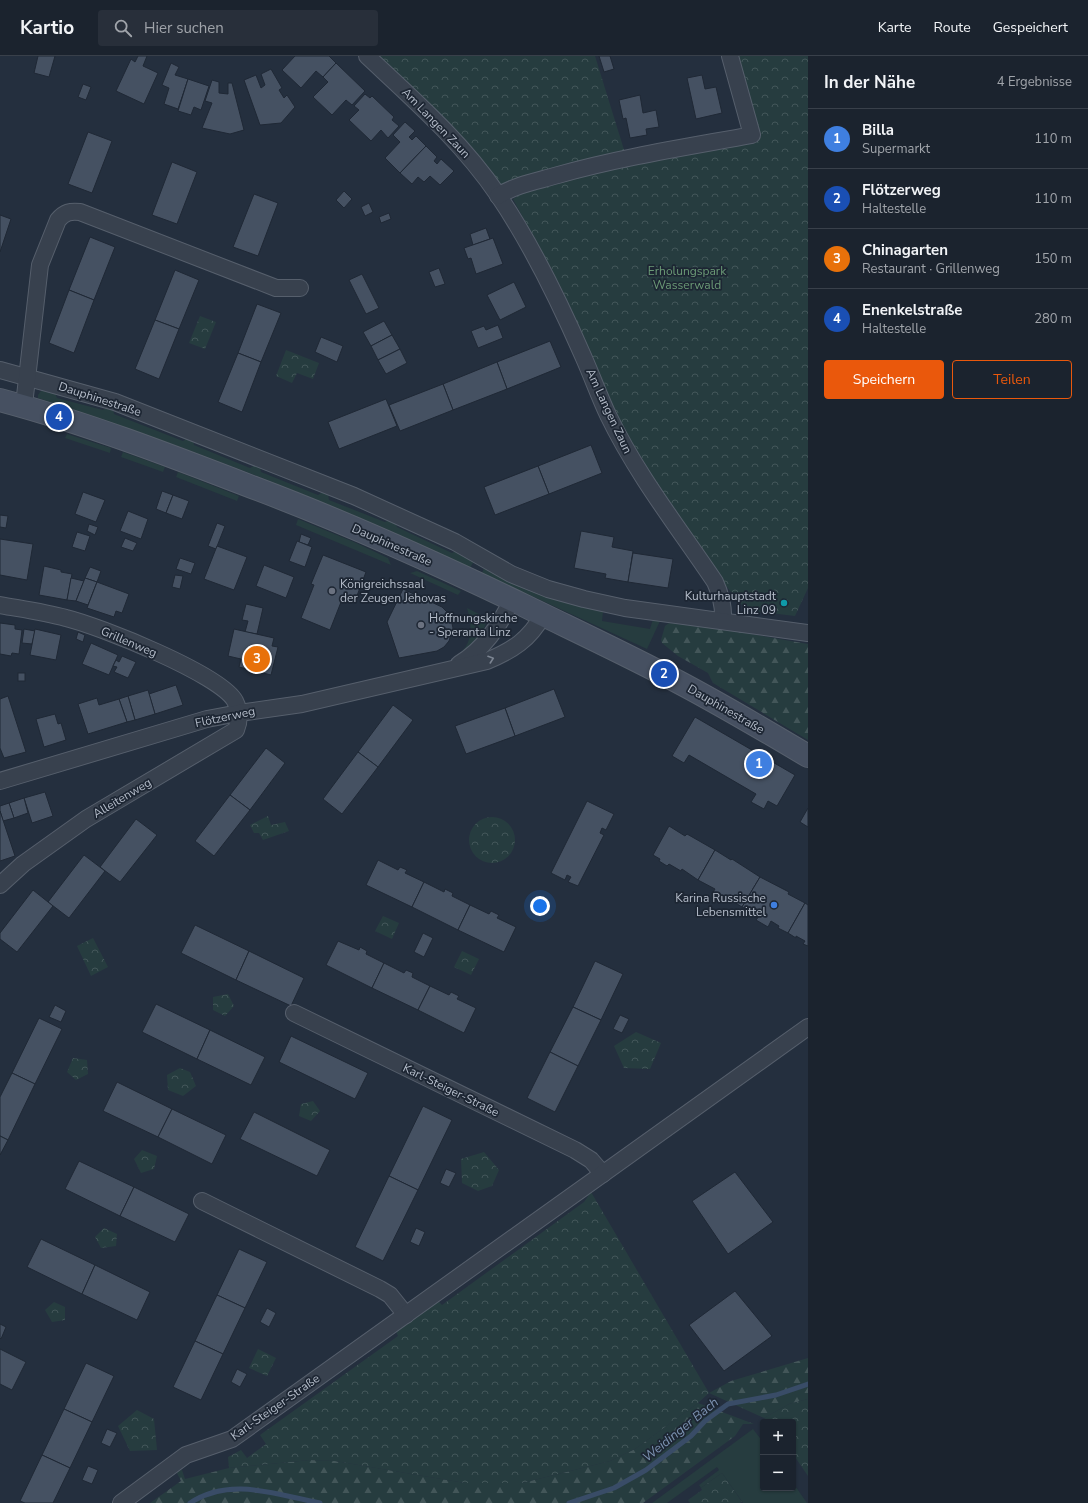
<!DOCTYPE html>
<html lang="de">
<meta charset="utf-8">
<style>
:root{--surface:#1b232e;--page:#282f3a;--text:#f1f3f6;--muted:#a0a4aa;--line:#39404a;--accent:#ea580c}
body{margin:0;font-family:"Nunito Sans",sans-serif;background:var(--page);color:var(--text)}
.controls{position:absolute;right:12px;bottom:12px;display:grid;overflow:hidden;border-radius:4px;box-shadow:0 1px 3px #0004}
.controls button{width:36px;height:36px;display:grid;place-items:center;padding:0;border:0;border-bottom:1px solid var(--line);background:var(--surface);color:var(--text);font:20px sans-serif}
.you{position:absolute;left:540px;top:850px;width:14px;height:14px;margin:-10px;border:3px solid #fff;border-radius:50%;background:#1a73e8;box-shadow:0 0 0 6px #1a73e833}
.badge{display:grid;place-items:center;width:26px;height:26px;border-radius:50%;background:var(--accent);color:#fff;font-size:13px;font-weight:700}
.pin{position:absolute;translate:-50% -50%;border:2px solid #fff;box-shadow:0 1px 4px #0006}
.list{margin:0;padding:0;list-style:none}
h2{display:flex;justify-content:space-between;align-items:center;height:52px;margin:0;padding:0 16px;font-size:17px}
h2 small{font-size:13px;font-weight:400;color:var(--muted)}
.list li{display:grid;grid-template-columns:26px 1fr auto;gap:12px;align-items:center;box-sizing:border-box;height:60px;padding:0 16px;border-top:1px solid var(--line)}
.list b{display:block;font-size:15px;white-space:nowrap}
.list p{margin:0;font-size:13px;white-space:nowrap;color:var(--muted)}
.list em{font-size:13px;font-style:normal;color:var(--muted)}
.actions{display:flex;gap:8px;padding:12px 16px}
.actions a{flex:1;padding:9px 0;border:1px solid var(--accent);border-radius:4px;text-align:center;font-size:14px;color:var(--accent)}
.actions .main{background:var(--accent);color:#fff}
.icon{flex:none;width:22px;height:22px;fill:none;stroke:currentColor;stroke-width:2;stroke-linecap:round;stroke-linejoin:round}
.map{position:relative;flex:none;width:808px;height:1447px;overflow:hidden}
header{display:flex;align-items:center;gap:24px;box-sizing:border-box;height:56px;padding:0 20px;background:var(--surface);border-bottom:1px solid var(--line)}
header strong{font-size:19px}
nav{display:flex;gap:22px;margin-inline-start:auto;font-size:14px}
.search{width:280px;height:36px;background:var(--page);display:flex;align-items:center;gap:10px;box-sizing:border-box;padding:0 14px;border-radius:4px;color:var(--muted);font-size:15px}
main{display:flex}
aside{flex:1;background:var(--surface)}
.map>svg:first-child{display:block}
.green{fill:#263c3f}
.forest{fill:url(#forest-firs)}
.park{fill:url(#park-crowns)}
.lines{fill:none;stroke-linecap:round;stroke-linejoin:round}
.stream{stroke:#394c67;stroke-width:5}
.building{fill:#455162;stroke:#1f2835}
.minor-casing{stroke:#565f6c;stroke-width:18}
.secondary-casing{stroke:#565f6c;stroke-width:24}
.minor{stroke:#38414e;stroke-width:16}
.secondary{stroke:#465061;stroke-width:22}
.oneway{stroke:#7c8592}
.worship-dot{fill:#6b7280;stroke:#1d2633;stroke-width:1.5}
.culture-dot{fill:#0f9aa8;stroke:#1d2633;stroke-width:1.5}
.shop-dot{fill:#3f7fe0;stroke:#1d2633;stroke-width:1.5}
.labels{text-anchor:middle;stroke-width:3.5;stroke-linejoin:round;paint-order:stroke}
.street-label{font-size:12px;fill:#b4bcc9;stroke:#1d2633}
.park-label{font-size:12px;fill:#6b9a76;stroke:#1d2633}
.poi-label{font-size:12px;fill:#b4bcc9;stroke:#1d2633;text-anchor:start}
.water-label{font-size:13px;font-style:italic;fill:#7c92b1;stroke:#1d2633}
</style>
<header>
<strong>Kartio</strong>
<div class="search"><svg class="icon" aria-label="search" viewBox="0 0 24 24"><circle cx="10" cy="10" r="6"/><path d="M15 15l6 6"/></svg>Hier suchen</div>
<nav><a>Karte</a><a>Route</a><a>Gespeichert</a></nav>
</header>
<main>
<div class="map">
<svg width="808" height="1447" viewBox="0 0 808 1447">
<defs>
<pattern id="forest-firs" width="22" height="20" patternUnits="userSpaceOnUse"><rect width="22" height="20" fill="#263c3f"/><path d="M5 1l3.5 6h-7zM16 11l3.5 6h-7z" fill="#435659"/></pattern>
<pattern id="park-crowns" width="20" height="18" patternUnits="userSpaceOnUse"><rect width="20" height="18" fill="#263c3f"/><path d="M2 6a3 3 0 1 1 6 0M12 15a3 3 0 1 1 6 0" fill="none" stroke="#435659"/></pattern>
</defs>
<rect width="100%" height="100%" fill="#242f3e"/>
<g class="green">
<path d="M43 334 55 337 57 342 103 354 108 351 113 353 114 358 183 385 187 382 193 384 194 389 250 412 255 409 260 411 261 416 318 439 323 436 328 438 329 444 385 466 390 464 395 466 397 471 452 497 456 495 474 505 470 512C434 495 397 477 360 462 254 417 147 377 38 342V339L40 336Z"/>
<polygon points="67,378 111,392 110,397 65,382"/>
<polygon points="123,396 165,411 163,416 121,401"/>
<polygon points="178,416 239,440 237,445 176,421"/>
<polygon points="298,463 354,486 388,502 391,509 296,469"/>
<polygon points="484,512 515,527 560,545 603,555 602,565 650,573 653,563 660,565 647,593 482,517"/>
<polygon points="417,515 461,535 458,539 410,517"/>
<path d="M467 552 487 562C484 580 469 597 452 604 473 590 473 574 467 552Z"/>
<polygon points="753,1373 763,1386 763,1432 793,1432 793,1427 807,1447 743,1447 722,1417 701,1432 699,1429 719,1414 717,1411 667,1447 652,1447"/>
</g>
<g class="forest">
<polygon points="669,567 734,575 808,588 808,684 713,627 708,617 678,600 662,587 661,584 665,570"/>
<polygon points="808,1302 808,1343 789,1348 764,1362 709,1337 731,1325"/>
<polygon points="698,1347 754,1368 743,1368 735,1380 643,1447 150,1447 181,1425 176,1415 182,1414 185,1423 229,1412 310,1404 335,1405 465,1427 522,1427 610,1405 635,1393"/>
</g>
<g class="park">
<polygon points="375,0 595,0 625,97 497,131"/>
<polygon points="736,0 808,0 808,532 795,560 746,554 722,525 648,419 613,356 555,221 513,143 530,132 760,78"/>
<polygon points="200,260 216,266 205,293 189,287"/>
<polygon points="286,294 319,307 313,323 297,317 292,327 276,320"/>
<polygon points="268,760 271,769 285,766 289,775 263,784 259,777 254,777 250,769"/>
<circle cx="492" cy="784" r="23"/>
<polygon points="383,860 399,867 392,883 375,875"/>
<polygon points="93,882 108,911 91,920 77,890"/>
<polygon points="462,895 479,903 471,919 454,911"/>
<polygon points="228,938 234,950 225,960 213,954 213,941"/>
<polygon points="636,976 661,987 650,1013 624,1012 614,990"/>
<polygon points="73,1002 87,1004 88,1018 76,1024 67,1016"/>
<polygon points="180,1012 190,1016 196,1030 183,1040 168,1034 167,1019"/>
<polygon points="313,1045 320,1055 311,1065 299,1060 301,1048"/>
<polygon points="142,1094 157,1100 154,1113 141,1117 134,1103"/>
<polygon points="484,1096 499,1114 492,1130 478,1135 462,1127 461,1103"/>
<polygon points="591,1136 709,1337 698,1347 635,1393 610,1405 522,1427 465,1427 335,1405 310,1404 229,1412 228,1401 241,1394 247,1402 266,1388 260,1379 398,1280 396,1275 438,1245 442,1249 584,1146"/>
<polygon points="104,1172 117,1178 116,1190 101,1192 95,1181"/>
<polygon points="54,1246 65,1251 65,1264 52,1266 45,1254"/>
<polygon points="258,1293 276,1302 267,1320 249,1312"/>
<polygon points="808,1343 808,1420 793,1398 793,1366 770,1366 764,1362 789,1348"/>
<polygon points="137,1354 154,1363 157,1394 130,1395 118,1370"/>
<polygon points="722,1417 742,1446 740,1447 690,1447 688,1444 702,1434 701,1432"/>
</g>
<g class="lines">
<g class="stream">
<path d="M190 1447C231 1420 276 1439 320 1447"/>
<polyline points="569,1447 614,1432 646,1414 691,1380 705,1365 728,1348 776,1339 808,1328"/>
</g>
</g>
<g class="building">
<polygon points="38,0 55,0 49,21 34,17"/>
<polygon points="138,0 147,0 143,10 158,17 144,48 116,35 131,3 135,6"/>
<polygon points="295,0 329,0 336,7 323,21 316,15 301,32 282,14"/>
<polygon points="599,0 610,0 614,13 604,16"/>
<polygon points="171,7 179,11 175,19 188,23 178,53 164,48 169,32 162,29"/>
<polygon points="336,7 365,35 352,49 346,44 332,59 313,41 328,26 323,21"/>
<polygon points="271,13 282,32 279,34 284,42 287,39 295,51 281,67 260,69 244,24 256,19 261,32 265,29 261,18"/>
<polygon points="702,19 705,33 716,31 722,57 696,63 687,22"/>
<polygon points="188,23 209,30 201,54 194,51 191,59 178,55"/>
<polygon points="212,24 219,26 219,37 228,38 228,27 232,27 244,74 230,78 202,72 212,47 205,45"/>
<polygon points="83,28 91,31 86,44 78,41"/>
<polygon points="365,38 370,42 372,40 394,61 392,64 399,70 388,82 381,74 371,85 349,64 359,54 354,50"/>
<polygon points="640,39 643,57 656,54 659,71 646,73 647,79 630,82 626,62 623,63 619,44"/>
<polygon points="405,66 415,75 409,81 412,84 416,80 426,90 400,117 385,102 400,86 393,79"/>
<polygon points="88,76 112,85 92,137 68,128"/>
<polygon points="426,90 437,101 434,105 437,108 441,103 454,115 440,129 430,120 424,126 418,121 412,128 400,117"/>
<polygon points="172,106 197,116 177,168 152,159"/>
<polygon points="344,135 352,143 344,152 336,144"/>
<polygon points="254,138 278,147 258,200 233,191"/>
<polygon points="369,147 373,156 365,160 361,151"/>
<polygon points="389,157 391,163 381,167 379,161"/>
<polygon points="0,159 11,163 0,196"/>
<polygon points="486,172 490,183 473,189 470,178"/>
<polygon points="90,181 115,191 94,244 69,234"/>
<polygon points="493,182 503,208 476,218 471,202 468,203 464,192"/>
<polygon points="439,212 445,228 435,231 429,216"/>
<polygon points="175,214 199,224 179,273 155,264"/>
<polygon points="362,218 379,252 366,258 349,224"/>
<polygon points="514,226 526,251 500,264 487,239"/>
<polygon points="69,234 94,244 74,297 49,287"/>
<polygon points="257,248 281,257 261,306 238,297"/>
<polygon points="155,264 179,273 159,323 135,313"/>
<polygon points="384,265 392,279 371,290 363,276"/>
<polygon points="498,269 503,282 478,292 471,275 484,270 486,274"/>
<polygon points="392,279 400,293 378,304 371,290"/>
<polygon points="321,281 343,290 337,306 315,296"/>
<polygon points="550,285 561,311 507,333 497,306"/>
<polygon points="400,293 407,307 386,318 378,304"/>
<polygon points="238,297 261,306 242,356 218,346"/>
<polygon points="497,306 507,333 453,354 443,328"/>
<polygon points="443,328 453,354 400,375 389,349"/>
<polygon points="386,343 397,370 339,393 328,366"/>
<polygon points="591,389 602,417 549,438 538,410"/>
<polygon points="538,410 549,438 495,459 484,431"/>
<polygon points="162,435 173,439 166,457 156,453"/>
<polygon points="83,436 105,444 96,466 75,458"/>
<polygon points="173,439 189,445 182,463 166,457"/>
<polygon points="128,455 148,463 141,483 120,475"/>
<polygon points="0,459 8,460 6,472 0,471"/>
<polygon points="217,467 225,470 216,493 208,490"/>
<polygon points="89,468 98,471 95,479 87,475"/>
<polygon points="581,475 614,481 612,491 633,495 628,526 605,522 606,518 574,512"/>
<polygon points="77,476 90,480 85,495 72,491"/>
<polygon points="301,478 311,482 308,489 299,486"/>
<polygon points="125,482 137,487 133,495 121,491"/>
<polygon points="0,483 33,488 27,524 0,519"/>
<polygon points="297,485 312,491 305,511 289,505"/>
<polygon points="217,490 247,501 234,534 204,523"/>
<polygon points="633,497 673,503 668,532 628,526"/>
<polygon points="323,499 366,516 355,545 343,541 330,574 301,562 314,529 311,528"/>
<polygon points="180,502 195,507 191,518 176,513"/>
<polygon points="264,509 294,521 286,542 256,530"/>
<polygon points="44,510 61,514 61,516 72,518 67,544 39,539"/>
<polygon points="90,511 101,515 97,526 85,522"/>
<polygon points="175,519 183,520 180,533 172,531"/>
<polygon points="71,522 84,525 76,545 67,544"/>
<polygon points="85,522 97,526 88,549 76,545"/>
<polygon points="97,526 129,538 122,557 116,555 114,561 87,552"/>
<polygon points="403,533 442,551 450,559 453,572 449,585 444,591 437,595 399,602 387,566"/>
<polygon points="246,548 263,552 257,578 245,576 248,565 242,564"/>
<polygon points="0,567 15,569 15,573 22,574 19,598 12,597 11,600 0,598"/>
<polygon points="24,573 35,575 32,588 22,587"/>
<polygon points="35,573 61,579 56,604 30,599"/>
<polygon points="234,573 274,582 272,590 278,591 271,619 239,611 241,603 228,600"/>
<polygon points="78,576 85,579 83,586 76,583"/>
<polygon points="91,587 118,599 109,619 82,608"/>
<polygon points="122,600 136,606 128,622 114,616 117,611 113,610 116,604 119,606"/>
<rect x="18" y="617" width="7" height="8"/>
<polygon points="176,629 183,649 155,658 149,638"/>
<polygon points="554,633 565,661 515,680 505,652"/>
<polygon points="148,634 155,658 135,664 128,640"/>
<polygon points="8,640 26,696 4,702 0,692 0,643"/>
<polygon points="128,640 135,664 127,666 119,643"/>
<polygon points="97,642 99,649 119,643 127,666 88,678 78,648"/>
<polygon points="393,649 413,664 378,711 358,696"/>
<polygon points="505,652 515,680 466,698 455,670"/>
<polygon points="55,658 58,668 61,667 66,684 44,691 36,663"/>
<polygon points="695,661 795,719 777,750 768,745 764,753 751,746 756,738 689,699 684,707 672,700"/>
<polygon points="266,692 285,707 250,754 230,739"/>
<polygon points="358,696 378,711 342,758 323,743"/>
<polygon points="45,736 53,760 32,767 24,742"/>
<polygon points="230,739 250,754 214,800 195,785"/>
<polygon points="24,742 28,757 14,762 9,747"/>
<polygon points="587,745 614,758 606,774 602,772 600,777 604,779 578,830 568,826 571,821 567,819 565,824 551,817"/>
<polygon points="9,747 14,762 3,765 0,755 0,750"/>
<polygon points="808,752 808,771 800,766"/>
<polygon points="0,755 15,800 0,805"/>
<polygon points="136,763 157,779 120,826 100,811"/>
<polygon points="669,770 685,780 687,778 715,794 698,824 682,813 681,815 669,808 667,810 659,805 660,803 653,799"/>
<polygon points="715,794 731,804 732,803 760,821 742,851 734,846 735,844 727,839 723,845 712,838 715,833 698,824"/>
<polygon points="84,799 105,815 69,862 48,846"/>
<polygon points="378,804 398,814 400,811 407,814 405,817 424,826 412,851 366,829"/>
<polygon points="760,821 789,836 788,838 805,847 788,877 778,872 779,870 771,865 768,871 756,864 760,859 742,851"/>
<polygon points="424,826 444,836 445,833 453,837 452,840 470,849 458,874 412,851"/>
<polygon points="33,834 53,850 17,896 0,883 0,877"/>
<polygon points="805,847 808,849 808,890 803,888 805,885 796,880 796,882 788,877"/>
<polygon points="470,849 489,858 491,855 499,859 497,862 516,871 504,896 458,874"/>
<polygon points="195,869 249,895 236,924 181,897"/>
<polygon points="423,877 433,882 424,901 414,896"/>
<polygon points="338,885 359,894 360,891 367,895 366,898 384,907 372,932 326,909"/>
<polygon points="249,895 304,922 291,950 236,924"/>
<polygon points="595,905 623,918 601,964 573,951"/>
<polygon points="384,907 404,917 406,914 413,917 412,921 430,930 418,954 372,932"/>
<polygon points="430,930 449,939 451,936 459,940 457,943 476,952 464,977 418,954"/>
<polygon points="156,948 210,974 197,1003 142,976"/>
<polygon points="55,949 66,955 61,966 49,961"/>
<polygon points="573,951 601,964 578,1010 550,996"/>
<polygon points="620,959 629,963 622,977 613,973"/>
<polygon points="39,962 62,973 35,1028 12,1017"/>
<polygon points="210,974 265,1001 251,1029 197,1003"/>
<polygon points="291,980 368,1017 355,1043 279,1006"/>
<polygon points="550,996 578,1010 555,1056 527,1042"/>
<polygon points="12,1017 35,1028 8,1084 0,1080 0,1041"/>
<polygon points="117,1026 172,1053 158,1081 103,1055"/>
<polygon points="423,1050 452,1064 418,1134 389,1120"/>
<polygon points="172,1053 226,1079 212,1108 158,1081"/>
<polygon points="254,1056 330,1094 317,1120 240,1083"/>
<polygon points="0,1080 8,1084 0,1099"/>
<polygon points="79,1105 134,1131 120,1160 65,1133"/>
<polygon points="446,1113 456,1117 449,1131 440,1127"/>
<polygon points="735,1116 773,1166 728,1198 692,1145"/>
<polygon points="389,1120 418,1134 383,1205 355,1191"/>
<polygon points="134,1131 189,1158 175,1186 120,1160"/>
<polygon points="416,1172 425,1176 419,1190 410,1186"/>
<polygon points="41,1183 95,1209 82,1238 27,1211"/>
<polygon points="239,1193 267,1206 245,1252 217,1239"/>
<polygon points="95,1209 150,1236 137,1264 82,1238"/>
<polygon points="735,1235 772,1280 724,1315 689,1269"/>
<polygon points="217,1239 245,1252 223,1298 195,1285"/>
<polygon points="267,1252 276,1257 269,1271 260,1266"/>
<polygon points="0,1268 6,1271 1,1283 0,1282"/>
<polygon points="195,1285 223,1298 201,1344 173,1331"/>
<polygon points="0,1293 26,1306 12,1334 0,1328"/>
<polygon points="86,1307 114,1320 92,1366 64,1353"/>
<polygon points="237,1313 247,1318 240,1331 231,1326"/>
<polygon points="64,1353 92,1366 70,1412 42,1399"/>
<polygon points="107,1373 117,1377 110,1391 101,1387"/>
<polygon points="42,1399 70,1412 53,1447 25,1447 20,1445"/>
<polygon points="88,1410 98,1414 92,1428 82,1424"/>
</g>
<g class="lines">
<g class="minor-casing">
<g id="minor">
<path d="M367 0C414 44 462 86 498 139 532 189 559 245 583 300 592 320 599 340 608 359 637 419 678 471 715 526 721 539 724 550 723 565"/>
<path d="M498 140C517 128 538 125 558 119 622 101 687 91 752 79L730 0"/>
<polyline points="0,314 115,346 354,440 455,486 511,518 548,533 584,543 625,552 808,577"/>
<path d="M22 350 25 340 40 209 58 164C65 156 70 155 80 156L276 232H300"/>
<path d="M0 549C22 553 44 556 66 562 99 570 220 618 235 645 240 655 240 664 236 674L86 763 23 808 0 829"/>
<path d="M459 608C484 593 499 570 512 544"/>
<path d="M0 725 207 663 239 657 302 648 487 605C513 594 529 584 543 559"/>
<polyline points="294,957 575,1094 591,1104 603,1118"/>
<polyline points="202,1145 380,1233 390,1239 406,1259"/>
<polyline points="121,1447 186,1399 232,1383 808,971"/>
</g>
</g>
<g class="secondary-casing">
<path id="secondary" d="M0 344C86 367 169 399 252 431 345 466 436 507 525 550 572 573 619 595 665 619 714 644 761 672 808 700"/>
</g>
<use href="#minor" class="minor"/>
<use href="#secondary" class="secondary"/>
</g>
<defs><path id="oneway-chevron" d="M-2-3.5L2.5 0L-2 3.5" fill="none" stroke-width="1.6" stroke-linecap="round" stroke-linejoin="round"/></defs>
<use class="oneway" href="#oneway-chevron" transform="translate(491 603) rotate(-19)"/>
<g class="worship-dot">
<circle cx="332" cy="535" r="4"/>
<circle cx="421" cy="569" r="4"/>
</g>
<circle class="culture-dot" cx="784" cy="547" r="4"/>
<circle class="shop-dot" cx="774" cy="849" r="4"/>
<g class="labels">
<g class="street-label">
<text transform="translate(436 67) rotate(46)" y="4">Am Langen Zaun</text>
<text transform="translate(100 343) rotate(18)" y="4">Dauphinestraße</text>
<text transform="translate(609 355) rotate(65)" y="4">Am Langen Zaun</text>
<text transform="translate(392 489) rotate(24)" y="4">Dauphinestraße</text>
<text transform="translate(129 586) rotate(23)" y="4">Grillenweg</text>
<text transform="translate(726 653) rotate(30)" y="4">Dauphinestraße</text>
<text transform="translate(225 661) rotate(-12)" y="4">Flötzerweg</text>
<text transform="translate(122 742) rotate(-31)" y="4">Alleitenweg</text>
<text transform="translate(451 1034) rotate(26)" y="4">Karl-Steiger-Straße</text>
<text transform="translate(275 1351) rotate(-35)" y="4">Karl-Steiger-Straße</text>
</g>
<g class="park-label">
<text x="687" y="219">Erholungspark<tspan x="687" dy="14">Wasserwald</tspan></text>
</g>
<g class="poi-label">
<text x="340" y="532">Königreichssaal<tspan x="340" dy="14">der Zeugen Jehovas</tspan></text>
<text x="776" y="544" text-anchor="end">Kulturhauptstadt<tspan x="776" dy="14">Linz 09</tspan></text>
<text x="429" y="566">Hoffnungskirche<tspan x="429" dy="14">- Speranta Linz</tspan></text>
<text x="766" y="846" text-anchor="end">Karina Russische<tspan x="766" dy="14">Lebensmittel</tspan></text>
</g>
<g class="water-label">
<text transform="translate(680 1373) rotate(-39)" y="5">Weidinger Bach</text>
</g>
</g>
</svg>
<div class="controls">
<button>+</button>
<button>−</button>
</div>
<div class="you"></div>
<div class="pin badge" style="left:759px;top:708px;background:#3f7fe0">1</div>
<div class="pin badge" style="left:664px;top:618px;background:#1a4fb4">2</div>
<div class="pin badge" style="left:257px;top:603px;background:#e8710a">3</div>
<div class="pin badge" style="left:59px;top:361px;background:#1a4fb4">4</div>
</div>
<aside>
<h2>In der Nähe<small>4 Ergebnisse</small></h2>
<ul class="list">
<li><span class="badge" style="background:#3f7fe0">1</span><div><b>Billa</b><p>Supermarkt</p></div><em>110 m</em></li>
<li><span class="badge" style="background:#1a4fb4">2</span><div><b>Flötzerweg</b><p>Haltestelle</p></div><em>110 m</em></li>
<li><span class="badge" style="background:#e8710a">3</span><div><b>Chinagarten</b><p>Restaurant · Grillenweg</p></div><em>150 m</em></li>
<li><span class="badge" style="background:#1a4fb4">4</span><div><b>Enenkelstraße</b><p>Haltestelle</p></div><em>280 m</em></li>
</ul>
<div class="actions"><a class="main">Speichern</a><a>Teilen</a></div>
</aside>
</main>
